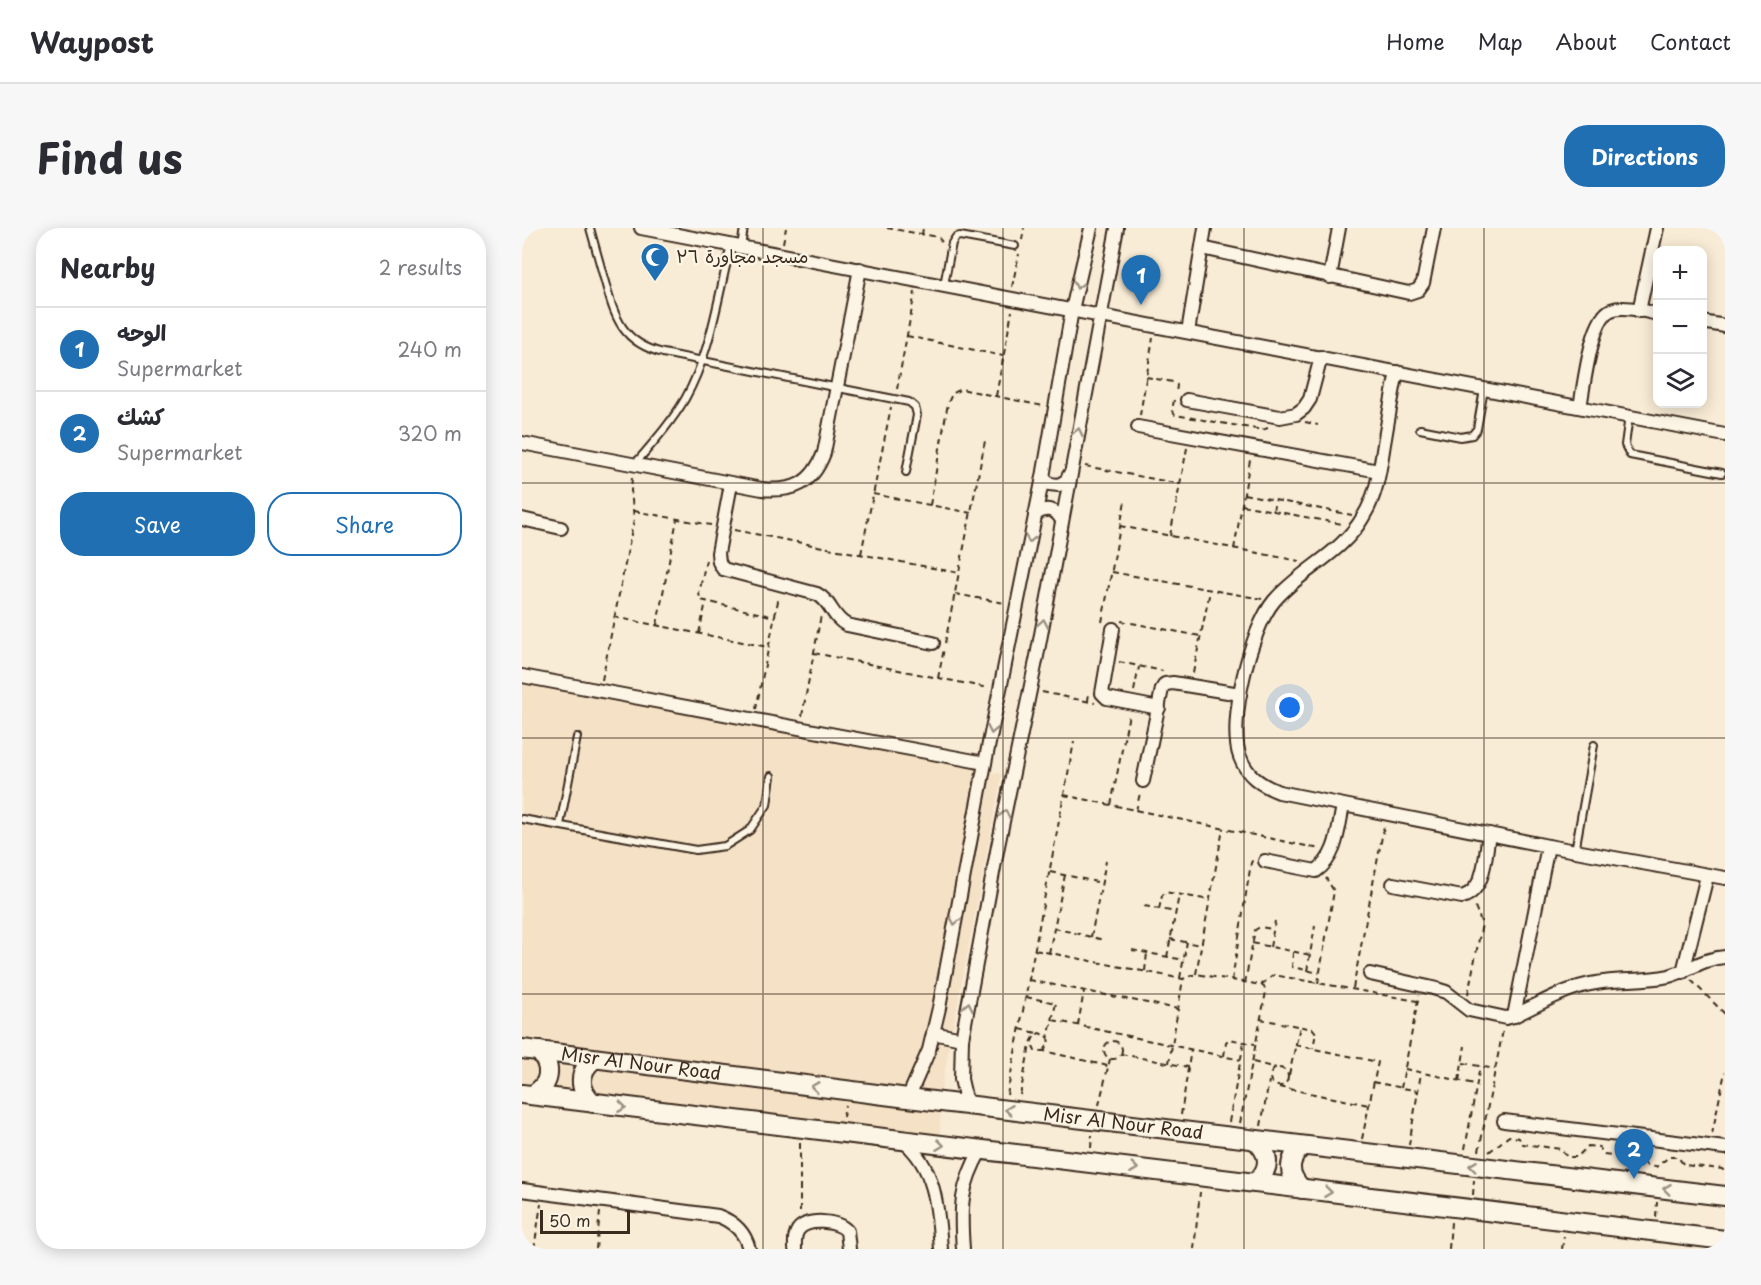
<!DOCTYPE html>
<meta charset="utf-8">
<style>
:root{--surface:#fff;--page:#f7f7f7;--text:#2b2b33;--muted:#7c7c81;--line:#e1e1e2;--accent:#1f6fb2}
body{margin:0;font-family:"Playpen Sans","Playpen Sans Arabic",sans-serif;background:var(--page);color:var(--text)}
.controls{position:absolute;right:18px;top:18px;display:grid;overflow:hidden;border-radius:12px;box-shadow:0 3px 15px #0003}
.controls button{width:54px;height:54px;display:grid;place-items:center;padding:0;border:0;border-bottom:2px solid var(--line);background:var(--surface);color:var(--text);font:30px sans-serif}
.scale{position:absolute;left:18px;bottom:15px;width:90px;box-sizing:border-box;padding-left:6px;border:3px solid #3b2a1e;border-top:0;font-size:16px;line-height:21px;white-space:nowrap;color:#3b2a1e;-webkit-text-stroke:4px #fcf5e5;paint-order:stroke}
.you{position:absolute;left:768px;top:480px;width:21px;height:21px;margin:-15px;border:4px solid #fff;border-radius:50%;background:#1a73e8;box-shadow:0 0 0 9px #1a73e833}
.badge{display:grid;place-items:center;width:39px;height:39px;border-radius:50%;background:var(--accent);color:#fff;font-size:20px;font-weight:700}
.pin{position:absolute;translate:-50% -50px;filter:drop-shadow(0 2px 3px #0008)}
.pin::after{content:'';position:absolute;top:32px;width:21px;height:18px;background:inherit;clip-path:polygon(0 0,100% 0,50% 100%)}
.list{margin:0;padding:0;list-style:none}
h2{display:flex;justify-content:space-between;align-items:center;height:78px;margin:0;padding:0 24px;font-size:26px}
h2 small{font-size:20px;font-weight:400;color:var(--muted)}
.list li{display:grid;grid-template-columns:39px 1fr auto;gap:18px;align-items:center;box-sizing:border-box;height:84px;padding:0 24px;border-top:2px solid var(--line)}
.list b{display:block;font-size:22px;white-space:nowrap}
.list p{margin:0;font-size:20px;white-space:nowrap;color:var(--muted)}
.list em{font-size:20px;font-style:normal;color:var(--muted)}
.actions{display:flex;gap:12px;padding:18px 24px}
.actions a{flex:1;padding:14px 0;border:2px solid var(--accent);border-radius:24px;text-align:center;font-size:21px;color:var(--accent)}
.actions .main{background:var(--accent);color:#fff}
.icon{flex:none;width:33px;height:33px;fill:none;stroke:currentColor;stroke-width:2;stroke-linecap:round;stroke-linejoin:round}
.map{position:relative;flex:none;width:1203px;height:1021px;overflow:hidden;border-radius:24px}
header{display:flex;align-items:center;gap:36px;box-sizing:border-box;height:84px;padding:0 30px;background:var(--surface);border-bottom:2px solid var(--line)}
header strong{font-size:28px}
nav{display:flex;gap:33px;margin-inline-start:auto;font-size:21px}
.intro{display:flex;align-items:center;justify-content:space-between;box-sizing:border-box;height:144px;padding:0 36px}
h1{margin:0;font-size:42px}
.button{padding:15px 27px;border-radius:24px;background:var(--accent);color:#fff;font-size:21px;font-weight:700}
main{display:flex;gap:36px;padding:0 36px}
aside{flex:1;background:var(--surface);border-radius:24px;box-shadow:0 3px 15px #0003}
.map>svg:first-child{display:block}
.built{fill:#f5e1c5}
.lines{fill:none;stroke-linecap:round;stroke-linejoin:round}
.lane-casing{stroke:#3b2a1e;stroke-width:10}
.street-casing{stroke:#3b2a1e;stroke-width:16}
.secondary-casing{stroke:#3b2a1e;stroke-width:22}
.path{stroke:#3b2a1e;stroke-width:2;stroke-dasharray:6 4.5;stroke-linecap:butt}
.lane{stroke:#fcf5e5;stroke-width:6}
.street{stroke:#fcf5e5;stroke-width:12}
.secondary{stroke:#fcf5e5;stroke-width:18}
.oneway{stroke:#9c9082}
.grid{fill:none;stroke:#3b2a1e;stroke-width:1.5;stroke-opacity:0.55}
.labels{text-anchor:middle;stroke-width:5;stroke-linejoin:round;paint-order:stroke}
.poi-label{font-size:18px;fill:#3b2a1e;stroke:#fcf5e5;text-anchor:start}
.street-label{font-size:18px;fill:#3b2a1e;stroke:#fcf5e5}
</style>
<header>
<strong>Waypost</strong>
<nav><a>Home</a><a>Map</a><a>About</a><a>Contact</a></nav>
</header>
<div class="intro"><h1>Find us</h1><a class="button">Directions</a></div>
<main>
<aside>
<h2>Nearby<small>2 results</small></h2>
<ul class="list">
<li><span class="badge">1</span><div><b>الوحه</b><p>Supermarket</p></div><em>240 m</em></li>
<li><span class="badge">2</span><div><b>كشك</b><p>Supermarket</p></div><em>320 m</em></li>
</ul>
<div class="actions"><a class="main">Save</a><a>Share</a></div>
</aside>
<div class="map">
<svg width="1203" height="1021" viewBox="0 0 1203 1021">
<rect width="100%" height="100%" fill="#f9ecd6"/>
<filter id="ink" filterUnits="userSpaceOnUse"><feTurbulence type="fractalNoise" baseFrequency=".0167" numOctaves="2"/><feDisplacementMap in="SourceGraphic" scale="12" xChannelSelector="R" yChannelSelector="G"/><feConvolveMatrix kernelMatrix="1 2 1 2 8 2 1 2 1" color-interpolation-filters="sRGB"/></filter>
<g filter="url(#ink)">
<polygon class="built" points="0,452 480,546 419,862 418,906 0,870"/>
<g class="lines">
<g class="lane-casing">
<g id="lane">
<path d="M68 0C73 18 78 36 83 54 93 91 101 115 141 125L387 174 393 179 395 187 384 244"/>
<polyline points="219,19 222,0"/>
<polyline points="422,57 430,15 434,9 438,8 493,18"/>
<polyline points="1107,188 1103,217 1108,227 1200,245"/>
<polyline points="898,201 939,209 950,207 955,201 962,161"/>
<path d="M112 237C130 216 149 195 163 171 189 125 196 68 209 17"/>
<polyline points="0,591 174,622 203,618 228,602 245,577 249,548"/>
<polyline points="38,597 55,509"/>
<polyline points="1053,623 1072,517"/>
</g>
</g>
<g class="street-casing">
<g id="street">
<polyline points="119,0 1203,207"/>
<polyline points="680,20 887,65 896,62 901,55 912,0"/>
<polyline points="808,49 817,0"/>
<polyline points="1117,83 1135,0"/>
<polyline points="1180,94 1203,98"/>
<polyline points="666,104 683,0"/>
<path d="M875 144C870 168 866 192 862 216 858 241 855 267 841 289 820 326 779 341 752 373 729 400 705 495 718 529 725 548 739 557 757 564L1026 618 1203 650"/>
<polyline points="665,172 758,189 774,186 782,180 788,171 799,129"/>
<path d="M1058 179C1062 158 1069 90 1089 82 1102 77 1122 83 1136 86"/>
<polyline points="616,199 857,243"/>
<path d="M0 215 240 261C272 264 290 256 302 225L338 41"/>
<polyline points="521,249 527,256 537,257 545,252 547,247"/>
<path d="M209 256 196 325 197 334 201 341 295 366C309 373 310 390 325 397L411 415"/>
<path d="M513 287C523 278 535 281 540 293"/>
<polyline points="0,291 39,300"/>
<polyline points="591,401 580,465 585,470 637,480"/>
<polyline points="0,448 463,535"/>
<polyline points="621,553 640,461 643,456 651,455 718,466"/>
<path d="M743 633 794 643C815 629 816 601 821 578"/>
<path d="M871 656 940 669C964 662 963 627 967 606"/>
<polyline points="1161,744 1185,648"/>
<path d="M848 746 911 760 924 764 947 782 984 790 992 788C1015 777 1039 763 1064 757 1091 750 1120 754 1147 748 1166 743 1182 730 1203 729"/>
<polyline points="992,788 1026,618"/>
<polyline points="411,805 440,811"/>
<polyline points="386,870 407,822 417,780 463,535 521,249 550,82 569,0"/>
<polyline points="445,877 439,851 440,811 476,618 515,428 595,0"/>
<polyline points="982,893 1203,920"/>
<path d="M381 913C414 939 416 982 419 1021"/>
<path d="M0 962 196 988C212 994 223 1004 227 1021"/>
<path d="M273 1021C273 1014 272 1008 276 1002 285 990 316 992 325 1003L327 1021"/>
<path d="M441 1021C438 980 438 958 459 922"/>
</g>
</g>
<g class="secondary-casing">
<g id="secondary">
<path id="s1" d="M0 821 386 870 1203 968"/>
<polyline points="0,866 1203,1012"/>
<path d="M10 867C29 857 31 839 17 823"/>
<path d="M71 875C56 861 56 844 72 831"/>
<path d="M733 955C749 941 749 926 733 912"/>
<path d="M780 961C765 946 765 932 781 918"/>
</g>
</g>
<g class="path">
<polyline points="365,0 416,9 420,14"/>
<polyline points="400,7 401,0"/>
<polyline points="500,12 502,0"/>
<polyline points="261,15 264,0"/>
<polyline points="490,59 497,26"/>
<polyline points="385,108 481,128"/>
<polyline points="624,149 651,154 655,157 654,166"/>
<polyline points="375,161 393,64"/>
<polyline points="474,168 490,83"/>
<polyline points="652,172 650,183 653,187 740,202 746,200"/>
<polyline points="618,187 631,110"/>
<polyline points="783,194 796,197"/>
<polyline points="563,238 658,256"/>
<polyline points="351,266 449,285"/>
<polyline points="722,266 830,287"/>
<polyline points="408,277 426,175 430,166 439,161 521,178"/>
<polyline points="720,277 820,296"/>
<polyline points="112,283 189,297"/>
<polyline points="751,283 753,272"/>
<polyline points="598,298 777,333"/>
<polyline points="212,302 437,345"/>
<polyline points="648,308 665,220"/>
<polyline points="712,321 728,232"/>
<polyline points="339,326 369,179"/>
<polyline points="184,332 177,366 179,372 253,389"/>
<polyline points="590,344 740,371"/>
<polyline points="433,366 483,375"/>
<polyline points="92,389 246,419"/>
<polyline points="599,393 678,408"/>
<polyline points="580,394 603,273"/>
<polyline points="135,397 155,291"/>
<polyline points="177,405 184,374"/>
<polyline points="423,415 463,213"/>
<polyline points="292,425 466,460"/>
<polyline points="597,434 641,443"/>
<polyline points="671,445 688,363"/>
<polyline points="416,450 422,421"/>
<polyline points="80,452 112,291 109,263 110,249"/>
<polyline points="612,463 617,439"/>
<polyline points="520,464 573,475"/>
<polyline points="566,473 567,464"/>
<polyline points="234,481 257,368"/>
<polyline points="280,488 299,387"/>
<polyline points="542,567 798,621"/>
<polyline points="589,577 607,486"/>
<polyline points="614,583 618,565"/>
<polyline points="528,644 580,655"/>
<polyline points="622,678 654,684"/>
<polyline points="637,681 640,668 643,664 688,672"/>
<polyline points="532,700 582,712"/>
<polyline points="569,709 584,633"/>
<polyline points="648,711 678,717"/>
<polyline points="730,715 788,727"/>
<polyline points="748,719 753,693"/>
<polyline points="513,722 661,751 674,746 739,757 752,747 895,773"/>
<polyline points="610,722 662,732"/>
<polyline points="771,724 770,739 797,745"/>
<polyline points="527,725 543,647"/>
<polyline points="645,729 657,667"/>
<polyline points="623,743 625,725"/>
<polyline points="785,743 793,698"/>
<polyline points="674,746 701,601"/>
<polyline points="658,750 665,714"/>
<polyline points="507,752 656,781"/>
<polyline points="710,752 729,635 731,631"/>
<polyline points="1169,752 1203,786"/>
<polyline points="723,755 733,702 738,699 751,701"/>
<polyline points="796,755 812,663 804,650"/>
<polyline points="831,760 862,598"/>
<polyline points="946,766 960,696 952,676"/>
<polyline points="504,769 534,775 526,810"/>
<polyline points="738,791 791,801 794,805 791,820"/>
<polyline points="531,792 719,832"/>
<polyline points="556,797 562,763"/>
<polyline points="498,801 515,805"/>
<circle cx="591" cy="822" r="9"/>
<polyline points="773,817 856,834 840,911"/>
<polyline points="522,823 527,815 526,810 518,805 513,807 509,815 513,823 522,823 586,838"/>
<polyline points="599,826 666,839"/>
<polyline points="702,828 704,814 707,811 733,816"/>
<polyline points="731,834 754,840"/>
<polyline points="647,835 661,751"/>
<polyline points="941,835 973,841"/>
<circle cx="757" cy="849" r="9"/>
<polyline points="883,841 953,856"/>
<polyline points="767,847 778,798"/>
<polyline points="937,853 943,818"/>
<polyline points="851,854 896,863"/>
<polyline points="757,859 847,877"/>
<polyline points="879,860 897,767"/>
<polyline points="485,867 552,514"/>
<polyline points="498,867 508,817"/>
<polyline points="577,877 588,831"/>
<polyline points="659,887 669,821"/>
<polyline points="321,889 323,877"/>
<polyline points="707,894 722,814"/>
<polyline points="718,895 744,764 742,759 739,757"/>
<polyline points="739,898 747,853"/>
<polyline points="1190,906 1203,844"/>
<polyline points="278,915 278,988"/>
<polyline points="887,917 899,845"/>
<polyline points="569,920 570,907"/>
<polyline points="943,921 958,838"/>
<polyline points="957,923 981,802"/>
<polyline points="967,924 987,908 997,910 1001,916 1039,921 1045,929 1055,929 1066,918 1077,919 1082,926 1120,931 1125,938 1134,939 1147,929 1156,929 1162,937 1200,941 1203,944"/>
<polyline points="951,967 952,952"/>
<polyline points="1134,989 1135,974"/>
<polyline points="12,1021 19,976"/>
<polyline points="74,1021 78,984"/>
<polyline points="672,1021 678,964"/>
<polyline points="927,1021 929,994"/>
<polyline points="1040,1021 1042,1008"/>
</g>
<use href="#lane" class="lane"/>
<use href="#street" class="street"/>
<use href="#secondary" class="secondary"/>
</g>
<defs><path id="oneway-chevron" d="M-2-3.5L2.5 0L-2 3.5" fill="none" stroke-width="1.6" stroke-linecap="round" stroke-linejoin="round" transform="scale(1.5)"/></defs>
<g class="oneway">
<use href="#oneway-chevron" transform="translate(556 57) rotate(103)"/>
<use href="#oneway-chevron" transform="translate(556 204) rotate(-78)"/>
<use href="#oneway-chevron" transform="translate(508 311) rotate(102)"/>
<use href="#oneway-chevron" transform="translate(521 395) rotate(-80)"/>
<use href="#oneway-chevron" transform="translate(470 502) rotate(101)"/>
<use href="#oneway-chevron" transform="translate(483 586) rotate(-78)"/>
<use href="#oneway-chevron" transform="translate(433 693) rotate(101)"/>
<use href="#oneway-chevron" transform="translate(446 778) rotate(-79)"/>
<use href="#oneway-chevron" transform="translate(293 859) rotate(-173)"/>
<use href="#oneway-chevron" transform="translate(100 879) rotate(7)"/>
<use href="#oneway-chevron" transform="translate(487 882) rotate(-173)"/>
<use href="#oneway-chevron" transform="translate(418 917) rotate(7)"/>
<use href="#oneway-chevron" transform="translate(951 938) rotate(-173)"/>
<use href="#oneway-chevron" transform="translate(612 940) rotate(7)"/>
<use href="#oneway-chevron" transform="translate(1145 961) rotate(-173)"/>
<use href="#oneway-chevron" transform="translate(806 964) rotate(7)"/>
</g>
</g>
<path class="grid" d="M241 0V1021M481 0V1021M722 0V1021M962 0V1021M0 255H1203M0 510H1203M0 766H1203"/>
<defs>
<g id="mosque-pin" transform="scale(1.5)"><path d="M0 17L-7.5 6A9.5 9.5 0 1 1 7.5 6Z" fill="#1f6fb2" stroke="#fcf5e5"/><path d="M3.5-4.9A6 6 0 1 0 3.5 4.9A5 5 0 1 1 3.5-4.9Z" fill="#fff"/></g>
</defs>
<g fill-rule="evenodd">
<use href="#mosque-pin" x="133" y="29"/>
</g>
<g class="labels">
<g class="poi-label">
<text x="154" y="35">مسجد مجاورة ٣٦</text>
</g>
<g class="street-label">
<text dy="6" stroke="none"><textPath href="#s1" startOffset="120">Misr Al Nour Road</textPath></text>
<text dy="6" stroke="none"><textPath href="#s1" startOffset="606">Misr Al Nour Road</textPath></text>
</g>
</g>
</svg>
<div class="controls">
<button>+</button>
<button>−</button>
<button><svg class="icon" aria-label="layers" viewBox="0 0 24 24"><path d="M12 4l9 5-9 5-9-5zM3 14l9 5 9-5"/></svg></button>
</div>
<div class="scale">50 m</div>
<div class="you"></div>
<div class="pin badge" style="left:619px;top:77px">1</div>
<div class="pin badge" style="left:1112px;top:951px">2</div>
</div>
</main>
